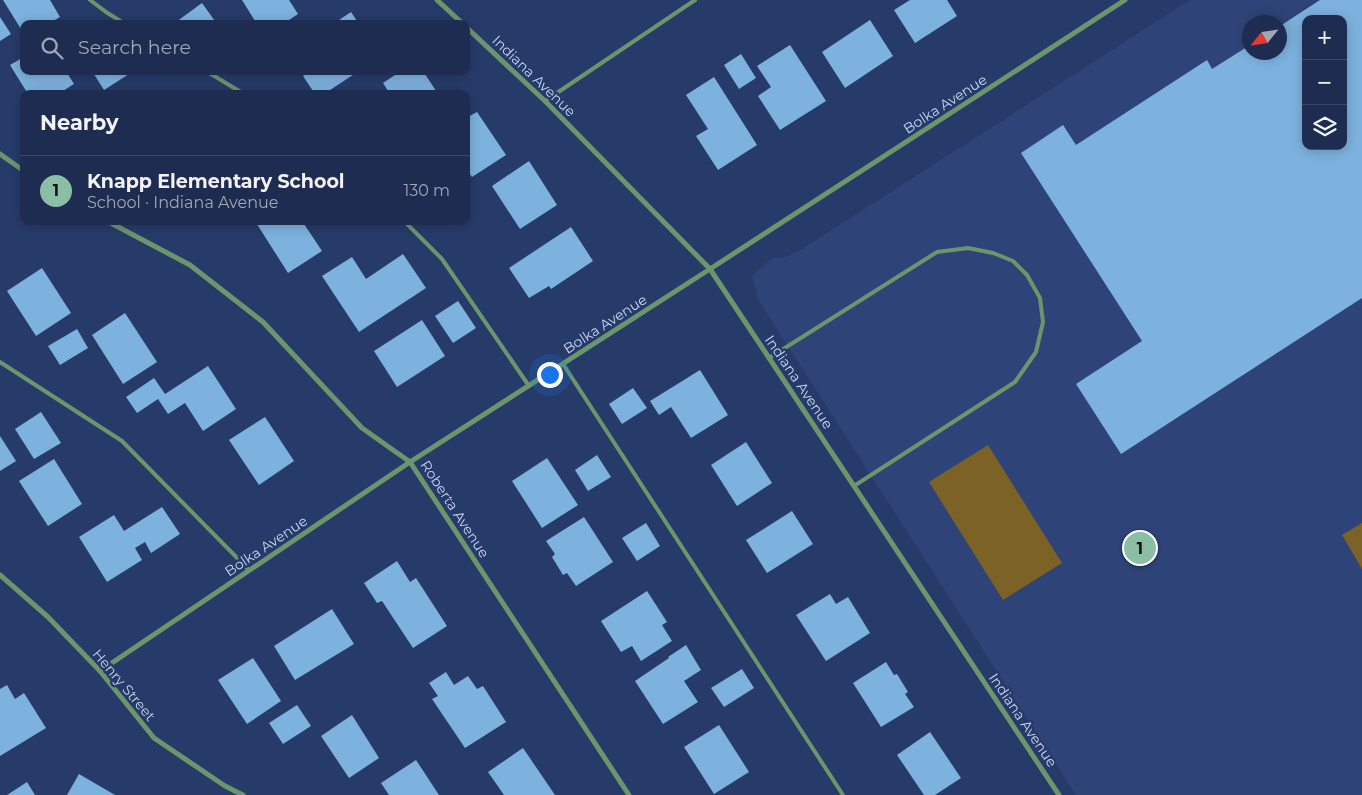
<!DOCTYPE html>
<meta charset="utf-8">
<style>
:root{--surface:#1d2c50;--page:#253457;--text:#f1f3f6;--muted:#a0a7b7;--line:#3b4867;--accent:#8abfa5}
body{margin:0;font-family:Montserrat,sans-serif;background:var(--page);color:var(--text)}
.controls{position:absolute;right:15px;top:15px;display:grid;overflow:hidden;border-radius:10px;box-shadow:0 2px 12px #0003}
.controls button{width:45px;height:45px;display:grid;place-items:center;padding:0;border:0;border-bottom:1px solid var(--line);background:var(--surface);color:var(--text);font:25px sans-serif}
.compass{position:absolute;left:1242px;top:15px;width:45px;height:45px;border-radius:50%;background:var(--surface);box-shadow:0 2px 12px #0003;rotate:240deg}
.you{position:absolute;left:549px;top:374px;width:18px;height:18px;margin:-12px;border:4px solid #fff;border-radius:50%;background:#1a73e8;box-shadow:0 0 0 8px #1a73e833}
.badge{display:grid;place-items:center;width:32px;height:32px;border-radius:50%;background:var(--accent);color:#111;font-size:16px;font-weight:700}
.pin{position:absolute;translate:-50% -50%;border:2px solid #fff;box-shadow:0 1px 5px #0006}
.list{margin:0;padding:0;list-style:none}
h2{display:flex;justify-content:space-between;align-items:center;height:65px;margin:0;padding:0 20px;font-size:21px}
h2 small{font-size:16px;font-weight:400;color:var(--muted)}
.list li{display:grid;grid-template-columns:32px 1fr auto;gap:15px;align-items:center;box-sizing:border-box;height:70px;padding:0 20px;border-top:1px solid var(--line)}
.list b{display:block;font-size:19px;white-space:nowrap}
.list p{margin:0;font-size:16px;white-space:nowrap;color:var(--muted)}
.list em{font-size:16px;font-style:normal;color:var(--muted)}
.icon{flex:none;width:28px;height:28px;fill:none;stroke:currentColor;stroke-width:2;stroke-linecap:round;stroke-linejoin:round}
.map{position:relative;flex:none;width:1362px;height:795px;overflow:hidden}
.search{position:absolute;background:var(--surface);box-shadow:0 2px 12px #0003;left:20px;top:20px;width:450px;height:55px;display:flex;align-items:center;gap:12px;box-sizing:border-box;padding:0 18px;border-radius:10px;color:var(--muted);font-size:19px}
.panel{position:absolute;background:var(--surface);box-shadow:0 2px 12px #0003;left:20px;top:90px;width:450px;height:135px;border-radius:10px}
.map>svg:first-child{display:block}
.built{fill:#2e4479;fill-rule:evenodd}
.green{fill:#7c6225}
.building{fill:#7db1de;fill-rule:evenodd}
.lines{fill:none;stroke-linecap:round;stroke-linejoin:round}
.service{stroke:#6b966c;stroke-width:4}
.minor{stroke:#6b966c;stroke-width:5}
.labels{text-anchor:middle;stroke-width:5;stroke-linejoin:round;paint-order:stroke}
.street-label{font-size:14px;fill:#c6d4f1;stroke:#273b6a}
</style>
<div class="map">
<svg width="1362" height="795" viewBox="0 0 1362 795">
<rect width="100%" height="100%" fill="#273b6a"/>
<path class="built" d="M1190 0H1362V795H1076L759 301 752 276 772 258 786 257 802 249ZM1306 19H1343V146H1306ZM1250 22H1280V52H1250Z"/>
<g class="green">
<polygon points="988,445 1062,563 1003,600 929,482"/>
<polygon points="1362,523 1362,569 1342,535"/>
</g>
<g class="building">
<polygon points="3,0 50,0 60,17 48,24 24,24 24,34"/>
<polygon points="242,0 289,0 298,14 283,24 257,24"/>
<polygon points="910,0 947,0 957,16 915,43 894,10"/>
<path d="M1320 0H1362V298L1121 454 1076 384 1142 341 1021 153 1063 125 1076 145 1207 60 1212 69 1250 45V52H1280V26ZM1306 19H1343V146H1306Z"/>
<polygon points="202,3 217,24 177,24 176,22"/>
<polygon points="351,12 359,24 333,24"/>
<polygon points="0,17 11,34 0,41"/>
<polygon points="870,20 893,56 845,88 822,52"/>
<polygon points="790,45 826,101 780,130 758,96 771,87 757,66"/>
<polygon points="741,54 756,78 739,89 724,65"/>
<polygon points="24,57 24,71 66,71 74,84 58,94 28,94 10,65"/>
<polygon points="92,71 127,71 129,74 104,90"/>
<polygon points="311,71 359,71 324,94 315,94 303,76"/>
<polygon points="401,71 423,71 438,94 390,94 383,83"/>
<polygon points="714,77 757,145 718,170 696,136 708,129 686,95"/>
<polygon points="477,112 506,155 472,177 466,169 466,118"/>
<polygon points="529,161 557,205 520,229 492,186"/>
<polygon points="255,221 302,221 322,251 288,273"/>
<polygon points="571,227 593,261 551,289 549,286 529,298 509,268"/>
<polygon points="403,254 426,288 359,332 322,276 352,257 366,279"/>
<polygon points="42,268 71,313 36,336 7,291"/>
<polygon points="458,301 476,328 453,343 435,316"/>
<polygon points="125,313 157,362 123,384 92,335"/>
<polygon points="422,320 445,356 397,387 374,351"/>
<polygon points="77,329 88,348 60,365 48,346"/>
<polygon points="208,366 236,409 203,431 185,403 168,414 158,399 137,413 126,397 154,378 165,394"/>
<polygon points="700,370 728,415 691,438 671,407 659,415 650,401"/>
<polygon points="633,388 647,408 622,424 609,404"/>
<polygon points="41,412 61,443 34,459 15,429"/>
<polygon points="265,417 294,461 259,485 229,440"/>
<polygon points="0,436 16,461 0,471"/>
<polygon points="746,442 772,483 737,506 711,465"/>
<polygon points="597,455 611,477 588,491 575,470"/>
<polygon points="547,458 578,505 542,528 512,481"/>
<polygon points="54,459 82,504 48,526 19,481"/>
<polygon points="162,507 180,534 151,553 145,542 135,548 142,560 107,582 79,537 114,515 124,531"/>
<polygon points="792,511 813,544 767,573 746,540"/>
<polygon points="584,517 613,562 576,586 567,573 563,575 552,557 555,554 546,541"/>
<polygon points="646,523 660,546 637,561 622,538"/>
<polygon points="397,561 410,582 416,578 447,626 413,648 382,601 377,603 364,583"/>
<polygon points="647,591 667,622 662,625 672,641 641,661 632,646 621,652 601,621"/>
<polygon points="830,594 836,604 848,597 870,633 826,661 796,615"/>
<polygon points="332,609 354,644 295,680 274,646"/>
<polygon points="686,645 701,670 684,681 698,702 663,724 635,681 669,658 668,657"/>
<polygon points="253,658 281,701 247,724 218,680"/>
<polygon points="886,662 894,675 897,674 908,692 905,694 914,707 881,727 853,683"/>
<polygon points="742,669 754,688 724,707 711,688"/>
<polygon points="446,672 454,685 468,676 477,689 483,686 506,722 465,748 432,699 438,696 429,683"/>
<polygon points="7,685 15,699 24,693 46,728 0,756 0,689"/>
<polygon points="297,705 311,726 283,744 269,723"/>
<polygon points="352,715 379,758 349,778 321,736"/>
<polygon points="719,725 749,772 714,794 684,747"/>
<polygon points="930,732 961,778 935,795 924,795 897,755"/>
<polygon points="523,748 555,795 504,795 488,772"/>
<polygon points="416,760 439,795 389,795 381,783"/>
<polygon points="79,774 115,795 67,795"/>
<polygon points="27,782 35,795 7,795"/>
</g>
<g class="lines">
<g class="service">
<polyline points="90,0 106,12 125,24"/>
<polyline points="206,71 244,94"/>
<polyline points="545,101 695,0"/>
<polyline points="404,221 442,259 529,386"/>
<polyline points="769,358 937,252 968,248 993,253 1013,261 1027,275 1040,298 1043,322 1036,352 1015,382 854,486"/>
<polyline points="0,362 122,441 249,570"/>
<polyline points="563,364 843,795"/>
</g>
<g class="minor">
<polyline points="437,0 463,24"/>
<polyline points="466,27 545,101 710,269 1059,795"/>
<polyline points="0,154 24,171"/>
<polyline points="107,221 190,265 263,322 362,428 410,462 629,795"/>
<polyline points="0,575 48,617 100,671 154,738 225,786 243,795"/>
<polyline points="100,671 410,462 710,269 1125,0"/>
</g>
</g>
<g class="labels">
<g class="street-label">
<text transform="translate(534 76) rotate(44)" y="5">Indiana Avenue</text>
<text transform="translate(945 104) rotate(-33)" y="5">Bolka Avenue</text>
<text transform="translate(605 324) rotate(-33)" y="5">Bolka Avenue</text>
<text transform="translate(799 382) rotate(56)" y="5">Indiana Avenue</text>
<text transform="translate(455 509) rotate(57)" y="5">Roberta Avenue</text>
<text transform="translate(266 546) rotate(-34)" y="5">Bolka Avenue</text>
<text transform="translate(124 685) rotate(50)" y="5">Henry Street</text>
<text transform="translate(1023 720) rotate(56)" y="5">Indiana Avenue</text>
</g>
</g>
</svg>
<div class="controls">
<button>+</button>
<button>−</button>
<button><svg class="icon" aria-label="layers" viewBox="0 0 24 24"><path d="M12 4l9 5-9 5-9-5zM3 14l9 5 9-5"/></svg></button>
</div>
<svg class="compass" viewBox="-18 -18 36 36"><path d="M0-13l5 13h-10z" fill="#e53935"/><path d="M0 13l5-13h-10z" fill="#a0a7b7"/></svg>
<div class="you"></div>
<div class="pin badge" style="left:1140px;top:548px">1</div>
<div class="search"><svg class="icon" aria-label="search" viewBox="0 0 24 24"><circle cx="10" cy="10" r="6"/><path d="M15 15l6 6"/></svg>Search here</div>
<section class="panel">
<h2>Nearby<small></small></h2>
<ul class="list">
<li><span class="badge">1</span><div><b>Knapp Elementary School</b><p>School · Indiana Avenue</p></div><em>130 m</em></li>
</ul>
</section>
</div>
